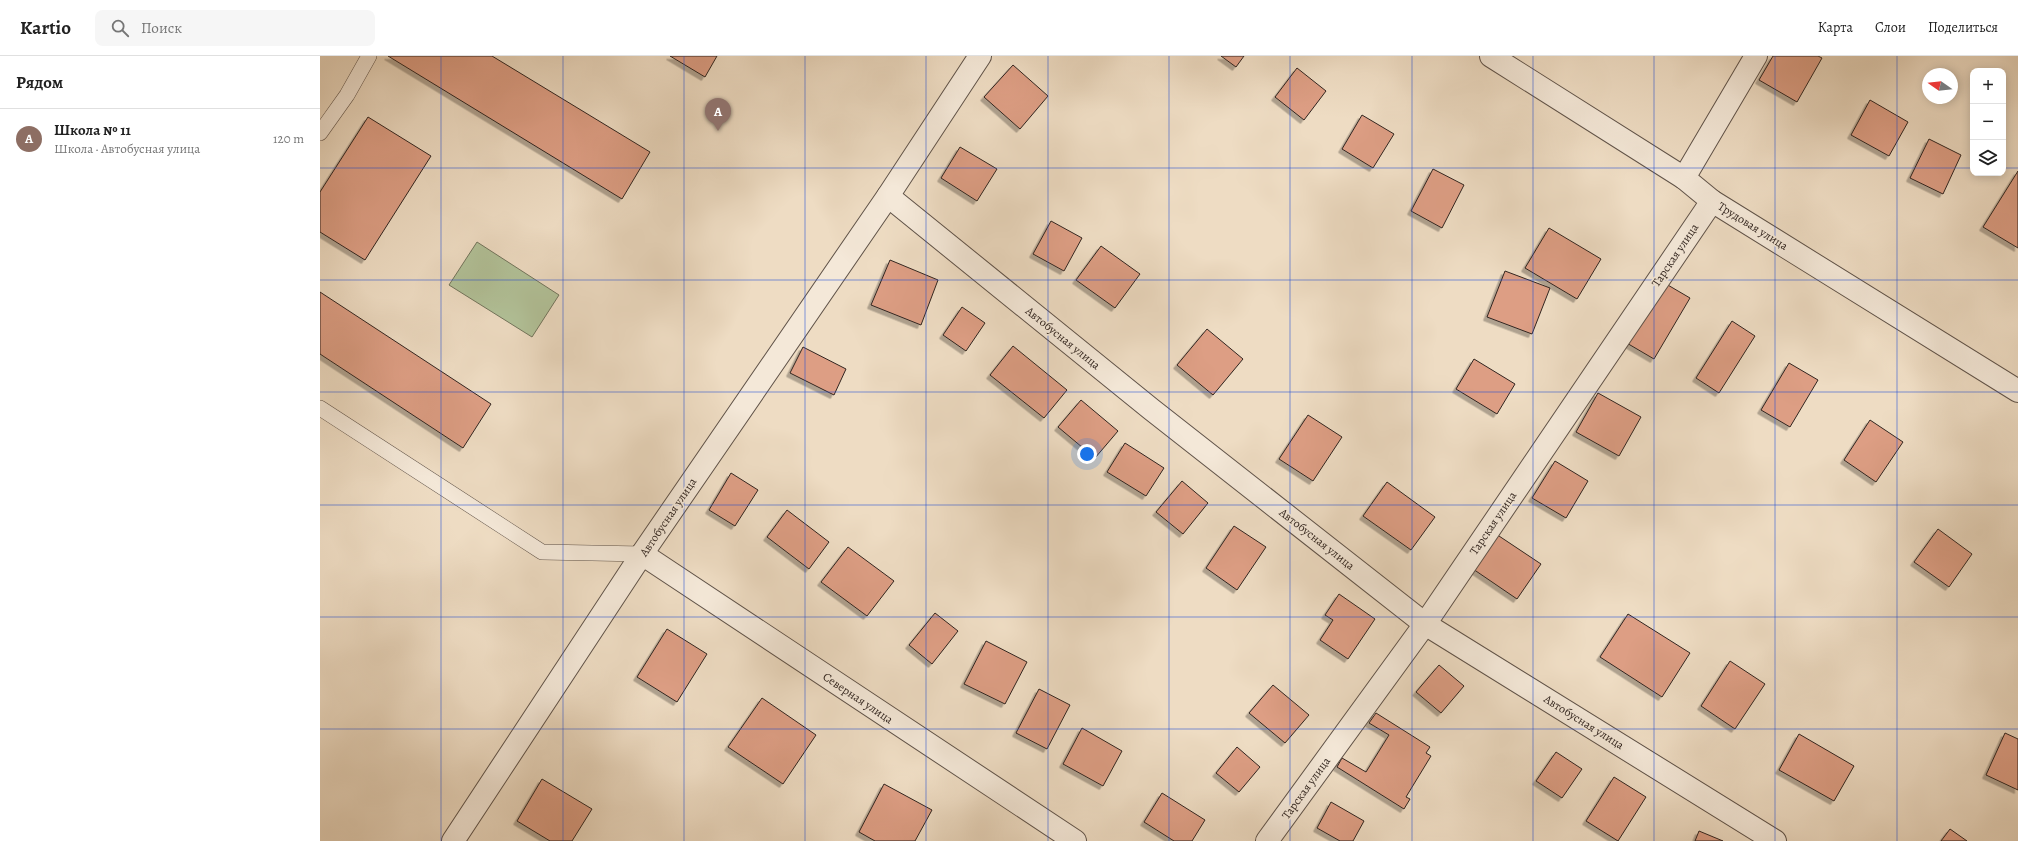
<!DOCTYPE html>
<html lang="ru">
<meta charset="utf-8">
<style>
:root{--surface:#fff;--page:#f6f6f6;--text:#222;--muted:#767676;--line:#e0e0e0;--accent:#8f2418}
body{margin:0;font-family:Alegreya,serif;background:var(--page);color:var(--text)}
.controls{position:absolute;right:12px;top:12px;display:grid;overflow:hidden;border-radius:8px;box-shadow:0 2px 10px #0003}
.controls button{width:36px;height:36px;display:grid;place-items:center;padding:0;border:0;border-bottom:1px solid var(--line);background:var(--surface);color:var(--text);font:20px sans-serif}
.compass{position:absolute;left:1602px;top:12px;width:36px;height:36px;border-radius:50%;background:var(--surface);box-shadow:0 2px 10px #0003;rotate:284deg}
.you{position:absolute;left:767px;top:398px;width:14px;height:14px;margin:-10px;border:3px solid #fff;border-radius:50%;background:#1a73e8;box-shadow:0 0 0 6px #1a73e833}
.badge{display:grid;place-items:center;width:26px;height:26px;border-radius:50%;background:var(--accent);color:#fff;font-size:13px;font-weight:700}
.pin{position:absolute;translate:-50% -33px;filter:drop-shadow(0 1px 2px #0008)}
.pin::after{content:'';position:absolute;top:21px;width:14px;height:12px;background:inherit;clip-path:polygon(0 0,100% 0,50% 100%)}
.list{margin:0;padding:0;list-style:none}
h2{display:flex;justify-content:space-between;align-items:center;height:52px;margin:0;padding:0 16px;font-size:17px}
h2 small{font-size:13px;font-weight:400;color:var(--muted)}
.list li{display:grid;grid-template-columns:26px 1fr auto;gap:12px;align-items:center;box-sizing:border-box;height:60px;padding:0 16px;border-top:1px solid var(--line)}
.list b{display:block;font-size:15px;white-space:nowrap}
.list p{margin:0;font-size:13px;white-space:nowrap;color:var(--muted)}
.list em{font-size:13px;font-style:normal;color:var(--muted)}
.icon{flex:none;width:22px;height:22px;fill:none;stroke:currentColor;stroke-width:2;stroke-linecap:round;stroke-linejoin:round}
.map{position:relative;flex:none;width:1698px;height:785px;overflow:hidden}
header{display:flex;align-items:center;gap:24px;box-sizing:border-box;height:56px;padding:0 20px;background:var(--surface);border-bottom:1px solid var(--line)}
header strong{font-size:19px}
nav{display:flex;gap:22px;margin-inline-start:auto;font-size:14px}
.search{width:280px;height:36px;background:var(--page);display:flex;align-items:center;gap:10px;box-sizing:border-box;padding:0 14px;border-radius:8px;color:var(--muted);font-size:15px}
main{display:flex}
aside{flex:1;background:var(--surface)}
.map>svg:first-child{display:block}
.grass{fill:#b2c299;stroke:#72745c}
.building{fill:#dd9e84;stroke:#312520;filter:url(#shadow)}
.lines{fill:none;stroke-linecap:round;stroke-linejoin:round}
.lane-casing{stroke:#605349;stroke-width:16}
.street-casing{stroke:#605349;stroke-width:24}
.lane{stroke:#f4e8d8;stroke-width:15}
.street{stroke:#f4e8d8;stroke-width:22}
.grid{fill:none;stroke:#1d4ed8;stroke-width:1;stroke-opacity:0.55}
.labels{text-anchor:middle;stroke-width:3.5;stroke-linejoin:round;paint-order:stroke}
.street-label{font-size:12px;fill:#312520;stroke:#f4e8d8}
</style>
<header>
<strong>Kartio</strong>
<div class="search"><svg class="icon" aria-label="search" viewBox="0 0 24 24"><circle cx="10" cy="10" r="6"/><path d="M15 15l6 6"/></svg>Поиск</div>
<nav><a>Карта</a><a>Слои</a><a>Поделиться</a></nav>
</header>
<main>
<aside>
<h2>Рядом<small></small></h2>
<ul class="list">
<li><span class="badge" style="background:#8d6e63">A</span><div><b>Школа № 11</b><p>Школа · Автобусная улица</p></div><em>120 m</em></li>
</ul>
</aside>
<div class="map">
<svg width="1698" height="785" viewBox="0 0 1698 785">
<defs>
<filter id="shadow"><feDropShadow dx="-3.5" dy="3.5" stdDeviation="0" flood-color="#0004"/></filter>
</defs>
<rect width="100%" height="100%" fill="#eedcc3"/>
<filter id="stains"><feTurbulence type="fractalNoise" baseFrequency=".005" numOctaves="4"/><feColorMatrix values="0 0 0 0 .2 0 0 0 0 .09 0 0 0 0 .02 0 0 0 .5 -.17"/></filter>
<radialGradient id="worn" r=".72"><stop offset=".6" stop-color="#630" stop-opacity="0"/><stop offset="1" stop-color="#630" stop-opacity=".3"/></radialGradient>
<polygon class="grass" points="157,186 239,239 212,281 129,229"/>
<g class="building">
<polygon points="68,0 172,0 330,96 302,143"/>
<polygon points="350,0 397,0 385,21"/>
<polygon points="901,0 924,0 916,11"/>
<polygon points="1453,0 1498,0 1502,2 1477,46 1439,24"/>
<polygon points="693,9 728,40 700,73 664,41"/>
<polygon points="977,12 1006,35 984,64 955,41"/>
<polygon points="1550,44 1588,66 1569,100 1531,79"/>
<polygon points="1042,59 1074,78 1053,112 1022,93"/>
<polygon points="48,61 111,100 45,204 0,176 0,136"/>
<polygon points="1609,83 1641,99 1623,138 1590,122"/>
<polygon points="640,91 677,113 657,145 621,122"/>
<polygon points="1113,113 1144,129 1122,172 1091,155"/>
<polygon points="1698,115 1698,192 1663,171"/>
<polygon points="731,165 762,182 744,215 713,198"/>
<polygon points="1229,172 1281,203 1257,243 1205,212"/>
<polygon points="781,190 820,218 795,252 756,224"/>
<polygon points="570,204 618,224 601,269 551,249"/>
<polygon points="1185,215 1230,232 1212,278 1167,261"/>
<polygon points="1341,225 1370,242 1334,303 1305,286"/>
<polygon points="0,236 171,348 143,392 0,298"/>
<polygon points="642,251 665,267 646,295 623,279"/>
<polygon points="1412,265 1435,280 1399,337 1376,322"/>
<polygon points="887,273 923,303 893,339 857,309"/>
<polygon points="693,290 747,334 724,362 670,319"/>
<polygon points="483,291 526,313 514,339 470,317"/>
<polygon points="1154,303 1195,328 1177,358 1136,333"/>
<polygon points="1469,307 1498,324 1470,371 1441,354"/>
<polygon points="1278,337 1321,361 1299,400 1256,376"/>
<polygon points="761,344 798,375 775,402 738,371"/>
<polygon points="988,359 1022,381 993,425 959,403"/>
<polygon points="1550,364 1583,386 1556,426 1524,404"/>
<polygon points="805,387 844,412 826,440 787,416"/>
<polygon points="1235,405 1268,425 1246,462 1212,442"/>
<polygon points="411,417 438,434 415,470 389,454"/>
<polygon points="862,425 888,447 863,478 836,456"/>
<polygon points="1067,426 1115,461 1091,494 1043,460"/>
<polygon points="467,454 509,486 489,513 447,481"/>
<polygon points="914,470 946,491 917,534 886,512"/>
<polygon points="1618,473 1652,498 1629,531 1594,506"/>
<polygon points="1176,478 1221,508 1197,543 1153,513"/>
<polygon points="528,491 574,525 547,560 501,526"/>
<polygon points="1019,538 1055,563 1028,603 1000,584 1013,564 1005,559"/>
<polygon points="615,557 638,575 612,608 589,589"/>
<polygon points="1308,558 1370,597 1342,641 1280,601"/>
<polygon points="347,573 387,598 357,646 317,621"/>
<polygon points="666,585 707,606 685,648 644,628"/>
<polygon points="1410,605 1445,628 1415,673 1381,650"/>
<polygon points="1119,609 1144,630 1121,657 1096,636"/>
<polygon points="953,629 989,659 965,687 929,657"/>
<polygon points="719,633 750,649 727,693 696,677"/>
<polygon points="442,642 496,679 463,728 408,691"/>
<polygon points="1056,657 1110,691 1106,697 1111,700 1086,741 1090,743 1084,753 1017,711 1022,702 1046,716 1069,679 1049,667"/>
<polygon points="762,672 802,695 783,730 743,708"/>
<polygon points="1685,677 1698,683 1698,734 1666,719"/>
<polygon points="1479,678 1534,710 1514,745 1459,714"/>
<polygon points="917,691 940,711 919,736 896,717"/>
<polygon points="1236,696 1262,713 1242,742 1216,725"/>
<polygon points="1294,721 1326,741 1298,785 1266,765"/>
<polygon points="222,723 272,753 252,785 230,785 197,765"/>
<polygon points="564,728 612,754 595,785 555,785 539,776"/>
<polygon points="842,737 885,764 872,785 854,785 824,766"/>
<polygon points="1011,746 1044,765 1033,785 1020,785 997,772"/>
<polygon points="1630,773 1647,785 1621,785"/>
<polygon points="1379,775 1403,785 1375,785"/>
</g>
<g class="lines">
<g class="lane-casing">
<g id="lane">
<polyline points="0,77 27,39 49,0"/>
<polyline points="0,352 222,496 322,498"/>
</g>
</g>
<g class="street-casing">
<g id="street">
<polyline points="1171,0 1364,122 1392,145 1698,335"/>
<polyline points="1364,122 1436,0"/>
<polyline points="568,140 831,353 1105,568 1455,785"/>
<polyline points="322,498 755,785"/>
<polyline points="133,785 322,498 568,140 660,0"/>
<polyline points="947,785 1105,568 1392,145"/>
</g>
</g>
<use href="#lane" class="lane"/>
<use href="#street" class="street"/>
</g>
<path class="grid" d="M121 0V785M243 0V785M364 0V785M485 0V785M606 0V785M728 0V785M849 0V785M970 0V785M1092 0V785M1213 0V785M1334 0V785M1455 0V785M1577 0V785M0 112H1653M1683 112H1698M0 224H1698M0 336H1698M0 449H1698M0 561H1698M0 673H1698"/>
<g class="labels">
<g class="street-label">
<text transform="translate(1433 170) rotate(32)" y="4">Трудовая улица</text>
<text transform="translate(1355 199) rotate(-56)" y="4">Тарская улица</text>
<text transform="translate(743 282) rotate(39)" y="4">Автобусная улица</text>
<text transform="translate(348 461) rotate(-56)" y="4">Автобусная улица</text>
<text transform="translate(1173 467) rotate(-56)" y="4">Тарская улица</text>
<text transform="translate(997 483) rotate(38)" y="4">Автобусная улица</text>
<text transform="translate(538 642) rotate(34)" y="4">Северная улица</text>
<text transform="translate(1264 666) rotate(32)" y="4">Автобусная улица</text>
<text transform="translate(986 732) rotate(-54)" y="4">Тарская улица</text>
</g>
</g>
<rect width="100%" height="100%" filter="url(#stains)"/>
<rect width="100%" height="100%" fill="url(#worn)"/>
</svg>
<div class="controls">
<button>+</button>
<button>−</button>
<button><svg class="icon" aria-label="layers" viewBox="0 0 24 24"><path d="M12 4l9 5-9 5-9-5zM3 14l9 5 9-5"/></svg></button>
</div>
<svg class="compass" viewBox="-18 -18 36 36"><path d="M0-13l5 13h-10z" fill="#e53935"/><path d="M0 13l5-13h-10z" fill="#767676"/></svg>
<div class="you"></div>
<div class="pin badge" style="left:398px;top:75px;background:#8d6e63">A</div>
</div>
</main>
